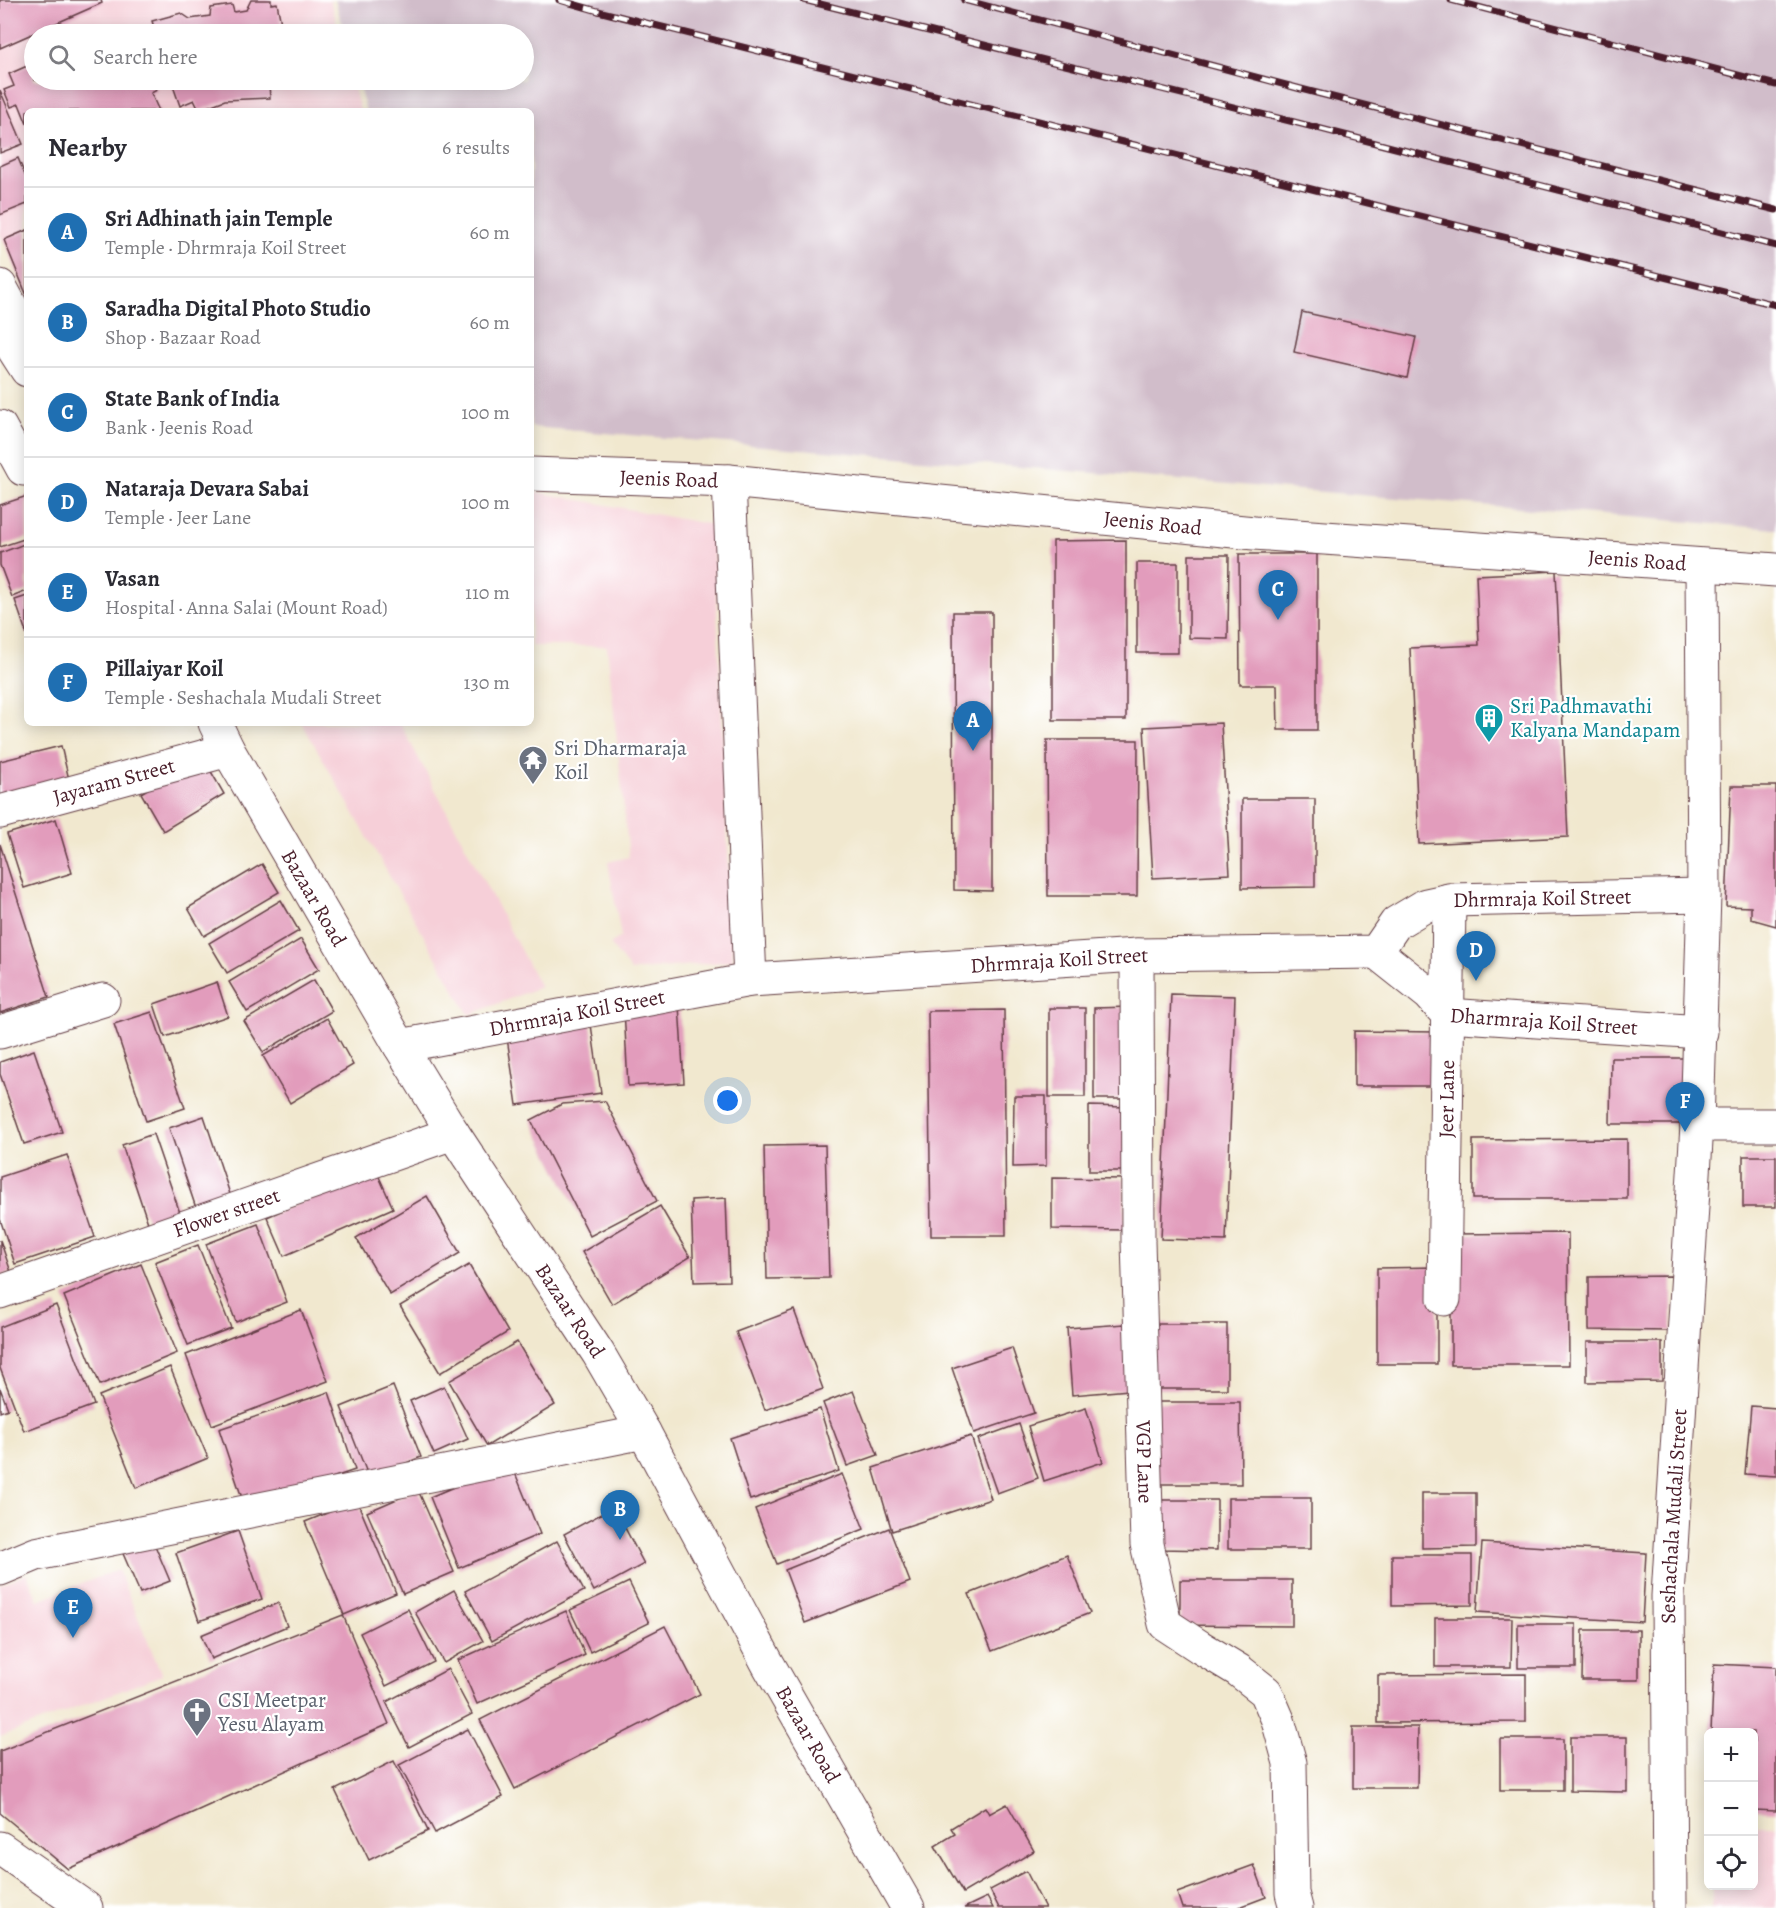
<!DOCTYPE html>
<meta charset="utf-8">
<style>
:root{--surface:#fff;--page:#f7f7f7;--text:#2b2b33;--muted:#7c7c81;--line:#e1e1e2;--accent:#1f6fb2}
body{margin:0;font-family:Alegreya,serif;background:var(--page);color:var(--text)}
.controls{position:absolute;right:18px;bottom:18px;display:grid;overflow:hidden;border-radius:9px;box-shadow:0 3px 15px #0003}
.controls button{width:54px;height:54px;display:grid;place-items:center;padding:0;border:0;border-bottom:2px solid var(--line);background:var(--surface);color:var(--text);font:30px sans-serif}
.you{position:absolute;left:728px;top:1101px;width:21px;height:21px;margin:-15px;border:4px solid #fff;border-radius:50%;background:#1a73e8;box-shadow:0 0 0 9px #1a73e833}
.badge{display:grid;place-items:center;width:39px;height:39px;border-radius:50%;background:var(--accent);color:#fff;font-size:20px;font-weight:700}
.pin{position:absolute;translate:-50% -50px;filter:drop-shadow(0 2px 3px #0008)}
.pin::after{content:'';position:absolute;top:32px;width:21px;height:18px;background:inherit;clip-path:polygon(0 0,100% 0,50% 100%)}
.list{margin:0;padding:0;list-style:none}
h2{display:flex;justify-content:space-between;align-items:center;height:78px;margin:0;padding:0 24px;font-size:26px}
h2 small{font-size:20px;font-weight:400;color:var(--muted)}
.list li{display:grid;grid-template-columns:39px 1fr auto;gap:18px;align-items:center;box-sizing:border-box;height:90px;padding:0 24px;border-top:2px solid var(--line)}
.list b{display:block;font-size:22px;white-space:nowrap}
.list p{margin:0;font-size:20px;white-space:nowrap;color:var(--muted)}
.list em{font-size:20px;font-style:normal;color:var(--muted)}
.icon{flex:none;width:33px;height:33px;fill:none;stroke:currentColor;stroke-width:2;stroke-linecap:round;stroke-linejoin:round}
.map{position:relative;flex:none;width:1776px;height:1908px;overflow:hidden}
.search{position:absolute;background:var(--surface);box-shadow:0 3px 15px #0003;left:24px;top:24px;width:510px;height:66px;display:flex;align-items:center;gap:15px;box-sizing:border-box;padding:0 21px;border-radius:33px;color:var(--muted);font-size:22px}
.panel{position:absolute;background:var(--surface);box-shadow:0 3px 15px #0003;left:24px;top:108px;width:510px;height:618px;border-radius:9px}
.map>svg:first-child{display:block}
.built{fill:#f6cfd8}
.industrial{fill:#d1bdca}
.building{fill:#e29cbc}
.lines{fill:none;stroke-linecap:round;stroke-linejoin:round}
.minor-casing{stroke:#633d44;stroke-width:35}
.major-casing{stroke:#633d44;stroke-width:35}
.minor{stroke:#fff;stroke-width:33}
.major{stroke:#fff;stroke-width:33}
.rail-casing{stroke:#4a1f2b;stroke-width:7}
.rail{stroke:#fff;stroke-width:4.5;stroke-dasharray:14;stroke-linecap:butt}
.labels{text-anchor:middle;stroke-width:4.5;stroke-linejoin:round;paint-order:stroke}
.street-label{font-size:21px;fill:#4a1f2b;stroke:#fff}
.culture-label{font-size:21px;fill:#0d838f;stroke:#fff;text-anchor:start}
.worship-label{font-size:21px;fill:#5b616d;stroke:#fff;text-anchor:start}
</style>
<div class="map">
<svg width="1776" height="1908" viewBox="0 0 1776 1908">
<rect width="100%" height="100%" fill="#fff"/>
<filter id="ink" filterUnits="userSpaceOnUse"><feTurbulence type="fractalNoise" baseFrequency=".0167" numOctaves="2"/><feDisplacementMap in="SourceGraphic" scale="12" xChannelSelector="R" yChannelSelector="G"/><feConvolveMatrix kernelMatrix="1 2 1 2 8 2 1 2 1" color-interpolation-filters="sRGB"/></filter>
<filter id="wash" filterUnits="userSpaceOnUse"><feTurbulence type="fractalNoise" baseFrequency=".008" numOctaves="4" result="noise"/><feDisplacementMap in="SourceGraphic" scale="24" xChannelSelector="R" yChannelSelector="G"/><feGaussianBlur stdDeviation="1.35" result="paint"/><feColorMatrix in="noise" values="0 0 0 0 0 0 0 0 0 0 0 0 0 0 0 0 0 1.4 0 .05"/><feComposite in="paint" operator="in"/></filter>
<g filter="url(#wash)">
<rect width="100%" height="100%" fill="#f1e8cf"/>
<g class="built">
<polygon points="0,0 330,0 340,34 34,34 34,80 352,80 360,111 27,111 27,286 0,234"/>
<polygon points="531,491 713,525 733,961 631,971 610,944 621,937 608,862 629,857 607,646 531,646"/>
<polygon points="302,723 400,723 540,987 469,1015"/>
<polygon points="118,1570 162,1675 0,1737 0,1585 27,1574 38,1600"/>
<polygon points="1754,1826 1776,1826 1776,1908 1712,1908 1712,1886 1754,1886"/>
</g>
<polygon class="industrial" points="335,0 1776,0 1776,529 531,427 531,111 366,111 357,80 524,80 524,34 345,34"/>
<g id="blocks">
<g class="building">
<polygon points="0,0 101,0 102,3 0,48"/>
<polygon points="251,0 271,0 271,4 277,3 283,34 156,34 152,21 181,13 190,19 210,16 211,8 232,5 234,12 246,10"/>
<polygon points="34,63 34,80 152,80 157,90 151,93 159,111 27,111 27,124 19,104 11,107 4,90 14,86 9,74"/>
<polygon points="171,80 282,80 283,84 269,85 270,98 225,100 199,110 194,100 180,106"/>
<polygon points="0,90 23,144 0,153"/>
<polygon points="18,158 27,180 27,204 0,215 0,166"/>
<polygon points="27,230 27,296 4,240"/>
<polygon points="1302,312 1416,337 1407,378 1294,352"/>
<polygon points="27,496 27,538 0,547 0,505"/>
<polygon points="1126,540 1126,720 1053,720 1053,541"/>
<polygon points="27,543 27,591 12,597 0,565 0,553"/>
<polygon points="1239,554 1317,554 1317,730 1278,730 1277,685 1240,685"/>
<polygon points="1189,555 1229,555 1228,639 1189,638"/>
<rect x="1137" y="563" width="41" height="90"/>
<polygon points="1556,571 1568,837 1419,844 1410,648 1479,645 1476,575"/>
<polygon points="27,596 27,635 15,600"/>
<polygon points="953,612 992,612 992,891 954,890"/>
<polygon points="1221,723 1230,874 1153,878 1144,727"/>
<polygon points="1047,740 1138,740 1137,896 1048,896"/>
<polygon points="61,746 70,784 0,801 0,761"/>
<polygon points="202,756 224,794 163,831 141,793"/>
<polygon points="1731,786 1776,786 1776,926 1751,919 1751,907 1726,906"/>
<polygon points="1242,799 1315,799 1315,887 1242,888"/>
<polygon points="56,819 72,873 24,888 7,834"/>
<polygon points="0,844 49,997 0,1013"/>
<polygon points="262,864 279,892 204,936 188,908"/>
<polygon points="281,900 299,931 227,973 209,943"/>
<polygon points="301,939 319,969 247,1012 229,982"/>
<polygon points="314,980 332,1011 263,1052 244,1021"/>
<polygon points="217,982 228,1016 165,1037 154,1004"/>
<polygon points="1171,994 1235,996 1226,1241 1161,1239"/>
<polygon points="679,1005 684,1083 628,1086 624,1008"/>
<polygon points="1130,1007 1130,1099 1094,1099 1094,1008"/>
<rect x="1049" y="1008" width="36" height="89"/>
<polygon points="1004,1010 1006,1236 931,1236 928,1011"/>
<polygon points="152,1012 185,1108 146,1121 114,1024"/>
<polygon points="327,1018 353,1065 290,1103 263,1056"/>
<polygon points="590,1018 601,1093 517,1105 506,1031"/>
<polygon points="1354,1031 1438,1032 1438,1086 1354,1086"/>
<polygon points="34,1050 62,1132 24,1144 0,1074 0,1062"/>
<polygon points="1611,1058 1685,1058 1685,1124 1610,1124"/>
<polygon points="1014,1096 1046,1096 1046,1166 1013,1167"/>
<polygon points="605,1101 657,1201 590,1236 531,1120 562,1104"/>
<polygon points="1089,1106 1126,1107 1126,1171 1089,1171"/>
<polygon points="204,1116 231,1197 196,1208 169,1128"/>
<polygon points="153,1134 180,1213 148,1223 122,1145"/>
<polygon points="1627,1139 1627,1199 1473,1199 1473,1140"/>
<polygon points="825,1145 829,1278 767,1279 764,1146"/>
<polygon points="67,1155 95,1237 15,1264 0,1219 0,1177"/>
<rect x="1743" y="1156" width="33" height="51"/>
<polygon points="376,1170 393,1208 284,1256 267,1217"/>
<polygon points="1052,1178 1124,1179 1125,1230 1052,1229"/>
<polygon points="427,1196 460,1253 390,1295 356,1238"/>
<polygon points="726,1198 729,1281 694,1282 691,1200"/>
<polygon points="660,1206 690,1257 612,1304 582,1252"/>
<polygon points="258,1224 287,1302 236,1322 206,1244"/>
<polygon points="1568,1233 1569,1365 1451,1365 1451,1234"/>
<polygon points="0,1240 11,1272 0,1276"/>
<polygon points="198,1245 231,1328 188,1345 155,1262"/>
<polygon points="141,1264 177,1353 100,1385 64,1296"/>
<polygon points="469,1265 508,1332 440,1373 400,1306"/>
<polygon points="1437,1267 1437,1364 1377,1364 1377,1268"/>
<polygon points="1672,1276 1672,1331 1589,1330 1589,1277"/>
<polygon points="56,1305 94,1405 24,1431 0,1368 0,1327"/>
<polygon points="301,1310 328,1381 212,1425 186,1355"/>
<polygon points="794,1310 823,1389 765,1410 736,1332"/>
<polygon points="1125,1324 1129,1390 1072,1395 1067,1328"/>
<polygon points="1148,1324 1227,1324 1227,1389 1149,1389"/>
<polygon points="517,1342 555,1405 487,1446 449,1381"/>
<polygon points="1587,1342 1662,1342 1662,1381 1587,1382"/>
<polygon points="1012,1348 1034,1413 974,1433 952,1368"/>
<polygon points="170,1367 208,1458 136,1488 99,1396"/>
<polygon points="393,1386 421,1457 369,1478 341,1407"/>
<polygon points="444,1386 468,1439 434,1454 410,1401"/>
<polygon points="0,1388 8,1409 0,1412"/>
<polygon points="853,1391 878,1455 847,1466 823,1403"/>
<polygon points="329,1392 355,1470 245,1507 219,1429"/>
<polygon points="1154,1402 1240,1402 1241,1484 1153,1484"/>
<polygon points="1751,1406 1776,1408 1776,1476 1745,1474"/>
<polygon points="1086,1408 1103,1462 1044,1481 1028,1426"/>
<polygon points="820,1409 839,1471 750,1500 730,1438"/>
<polygon points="1019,1424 1038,1478 997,1493 978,1439"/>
<polygon points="971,1436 991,1499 892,1531 873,1468"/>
<polygon points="511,1463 540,1534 459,1568 430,1497"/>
<polygon points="842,1474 864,1529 777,1564 755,1509"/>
<polygon points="418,1490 454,1572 403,1594 367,1512"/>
<polygon points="1422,1493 1476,1493 1476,1547 1422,1548"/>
<rect x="1228" y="1498" width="83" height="51"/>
<polygon points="1159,1500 1217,1500 1217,1550 1159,1549"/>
<polygon points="357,1501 396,1593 344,1615 305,1522"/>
<polygon points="614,1507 644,1564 594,1591 564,1534"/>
<polygon points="889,1528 910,1582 805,1623 785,1570"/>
<polygon points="238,1531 262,1599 199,1621 176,1553"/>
<polygon points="151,1536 170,1581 140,1593 121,1549"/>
<polygon points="557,1541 584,1591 492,1641 465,1591"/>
<polygon points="1482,1543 1646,1553 1642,1622 1477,1612"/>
<polygon points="1067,1555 1090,1613 992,1651 969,1594"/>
<polygon points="1392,1555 1472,1555 1472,1605 1392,1606"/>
<polygon points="1180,1580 1292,1580 1292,1626 1180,1625"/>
<polygon points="629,1582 649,1623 590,1652 570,1610"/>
<polygon points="454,1590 483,1641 444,1663 415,1612"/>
<polygon points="278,1603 287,1626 211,1659 201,1635"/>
<polygon points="408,1609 434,1662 386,1686 360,1633"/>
<polygon points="566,1611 585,1655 477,1704 458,1660"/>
<polygon points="343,1615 389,1724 68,1869 0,1813 0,1751"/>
<polygon points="1435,1618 1512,1618 1511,1667 1435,1667"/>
<rect x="1518" y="1624" width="58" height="44"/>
<polygon points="665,1626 700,1694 515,1789 480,1720"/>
<polygon points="1583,1630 1639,1630 1639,1680 1582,1680"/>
<polygon points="1714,1664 1776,1667 1776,1811 1754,1810 1754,1732 1711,1732"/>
<polygon points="448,1669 472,1714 409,1747 386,1702"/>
<polygon points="1526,1674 1526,1722 1378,1723 1378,1675"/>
<polygon points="1353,1727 1418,1727 1417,1788 1353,1788"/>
<polygon points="468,1729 503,1797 435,1833 399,1765"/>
<polygon points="1570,1737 1627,1737 1627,1792 1570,1791"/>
<rect x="1500" y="1739" width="63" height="51"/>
<polygon points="394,1761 428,1831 369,1860 335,1790"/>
<polygon points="1007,1804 1034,1851 963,1893 935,1846 955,1834 951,1828 985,1807 989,1814"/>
<polygon points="1254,1865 1266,1897 1237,1908 1182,1908 1177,1893"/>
<polygon points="1026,1871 1045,1908 999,1908 990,1890"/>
<polygon points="987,1897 993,1908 964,1908"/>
</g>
</g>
</g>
<g filter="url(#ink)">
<use href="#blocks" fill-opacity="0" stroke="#633d44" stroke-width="1.5"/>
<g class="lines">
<g class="minor-casing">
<g id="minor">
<polyline points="0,286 27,336"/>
<polyline points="0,328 27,370"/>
<polyline points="0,427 23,469"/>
<path id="s1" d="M531 474 729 481 1254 533 1776 570"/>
<polyline points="729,481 750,980"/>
<path id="s2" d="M215 723 228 750 400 1046 453 1133 598 1353 644 1432 768 1664 908 1908"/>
<path id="s3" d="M0 812 228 750"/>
<path id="s4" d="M1376 952 1429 994 1448 1015 1701 1032"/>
<path id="s5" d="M1137 955 1138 1241 1147 1544 1165 1624 1200 1647 1238 1670 1266 1692 1278 1720 1290 1763 1292 1893 1296 1908"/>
<polyline points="0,1032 103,1000"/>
<path id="s6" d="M400 1046 750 980 1137 955 1376 952 1396 923 1426 905 1449 900 1704 895"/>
<polyline points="1697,1125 1776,1125"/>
<path id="s7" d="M0 1292 453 1133"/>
<path id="s8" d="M1444 1299 1449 900"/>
<polyline points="0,1569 36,1554 644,1432"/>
<path id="s9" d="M1670 1908 1668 1596 1697 1125 1704 895 1702 566"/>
</g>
</g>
<g class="major-casing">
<polyline id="major" points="0,1848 86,1908"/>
</g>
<use href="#minor" class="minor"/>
<use href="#major" class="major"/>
<g class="rail-casing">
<g id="rail">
<polyline points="559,0 598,11 1776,305"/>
<polyline points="804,0 1294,122 1776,246"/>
<polyline points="964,0 1301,89 1776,210"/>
<polyline points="1451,0 1776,85"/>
</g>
</g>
<use href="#rail" class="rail"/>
</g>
</g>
<defs>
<g id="building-pin" transform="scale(1.5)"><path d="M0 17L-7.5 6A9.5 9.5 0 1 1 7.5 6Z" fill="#0f9aa8" stroke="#fff"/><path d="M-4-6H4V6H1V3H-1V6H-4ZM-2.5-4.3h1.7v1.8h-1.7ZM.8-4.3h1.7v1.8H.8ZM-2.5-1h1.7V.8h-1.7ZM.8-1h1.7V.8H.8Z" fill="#fff"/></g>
<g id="temple-pin" transform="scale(1.5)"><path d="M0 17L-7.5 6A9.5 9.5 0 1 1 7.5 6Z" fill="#6b7280" stroke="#fff"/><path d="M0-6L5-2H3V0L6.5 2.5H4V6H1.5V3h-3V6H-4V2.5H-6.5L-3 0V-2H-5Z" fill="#fff"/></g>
<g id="church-pin" transform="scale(1.5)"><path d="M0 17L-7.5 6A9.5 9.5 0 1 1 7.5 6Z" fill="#6b7280" stroke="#fff"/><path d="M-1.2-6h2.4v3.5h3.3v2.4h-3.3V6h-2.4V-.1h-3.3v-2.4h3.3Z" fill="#fff"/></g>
</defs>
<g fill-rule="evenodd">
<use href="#building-pin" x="1489" y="718"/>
<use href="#temple-pin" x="533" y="760"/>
<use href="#church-pin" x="197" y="1712"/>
</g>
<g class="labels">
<g class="street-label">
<text dy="7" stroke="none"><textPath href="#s1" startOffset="138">Jeenis Road</textPath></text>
<text dy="7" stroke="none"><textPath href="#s1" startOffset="624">Jeenis Road</textPath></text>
<text dy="7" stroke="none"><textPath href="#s1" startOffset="1110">Jeenis Road</textPath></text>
<text dy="7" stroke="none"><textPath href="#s3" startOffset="118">Jayaram Street</textPath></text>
<text dy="7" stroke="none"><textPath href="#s2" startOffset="201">Bazaar Road</textPath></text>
<text dy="7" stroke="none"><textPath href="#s6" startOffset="1170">Dhrmraja Koil Street</textPath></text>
<text dy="7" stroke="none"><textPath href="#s6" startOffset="666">Dhrmraja Koil Street</textPath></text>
<text dy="7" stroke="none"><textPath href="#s6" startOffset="180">Dhrmraja Koil Street</textPath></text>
<text dy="7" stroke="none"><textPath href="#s4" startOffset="192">Dharmraja Koil Street</textPath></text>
<text dy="7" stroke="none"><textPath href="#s8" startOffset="200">Jeer Lane</textPath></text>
<text dy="7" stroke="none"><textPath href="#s7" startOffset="240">Flower street</textPath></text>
<text dy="7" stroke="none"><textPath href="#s2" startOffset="687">Bazaar Road</textPath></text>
<text dy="7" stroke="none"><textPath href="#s5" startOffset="507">VGP Lane</textPath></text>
<text dy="7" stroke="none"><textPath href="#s9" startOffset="392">Seshachala Mudali Street</textPath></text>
<text dy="7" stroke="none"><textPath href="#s2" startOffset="1173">Bazaar Road</textPath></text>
</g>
<g class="culture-label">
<text x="1510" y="713">Sri Padhmavathi<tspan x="1510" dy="24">Kalyana Mandapam</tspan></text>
</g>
<g class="worship-label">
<text x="554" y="755">Sri Dharmaraja<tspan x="554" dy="24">Koil</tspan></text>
<text x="218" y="1707">CSI Meetpar<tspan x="218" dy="24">Yesu Alayam</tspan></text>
</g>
</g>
</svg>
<div class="controls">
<button>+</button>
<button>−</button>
<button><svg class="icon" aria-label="locate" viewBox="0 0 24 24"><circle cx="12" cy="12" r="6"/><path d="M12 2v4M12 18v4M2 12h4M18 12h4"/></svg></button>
</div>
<div class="you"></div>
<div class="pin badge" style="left:973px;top:751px">A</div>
<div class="pin badge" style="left:620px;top:1540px">B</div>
<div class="pin badge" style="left:1278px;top:620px">C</div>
<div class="pin badge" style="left:1476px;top:981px">D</div>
<div class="pin badge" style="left:73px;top:1638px">E</div>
<div class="pin badge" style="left:1685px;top:1132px">F</div>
<div class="search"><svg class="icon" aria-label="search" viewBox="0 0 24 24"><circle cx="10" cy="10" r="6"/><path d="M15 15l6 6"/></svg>Search here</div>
<section class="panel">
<h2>Nearby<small>6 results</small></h2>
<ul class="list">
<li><span class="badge">A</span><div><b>Sri Adhinath jain Temple</b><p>Temple · Dhrmraja Koil Street</p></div><em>60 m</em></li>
<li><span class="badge">B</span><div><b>Saradha Digital Photo Studio</b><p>Shop · Bazaar Road</p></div><em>60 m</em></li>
<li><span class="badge">C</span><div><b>State Bank of India</b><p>Bank · Jeenis Road</p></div><em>100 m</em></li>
<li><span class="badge">D</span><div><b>Nataraja Devara Sabai</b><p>Temple · Jeer Lane</p></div><em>100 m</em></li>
<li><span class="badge">E</span><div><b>Vasan</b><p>Hospital · Anna Salai (Mount Road)</p></div><em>110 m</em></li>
<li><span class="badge">F</span><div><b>Pillaiyar Koil</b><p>Temple · Seshachala Mudali Street</p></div><em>130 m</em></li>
</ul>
</section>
</div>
